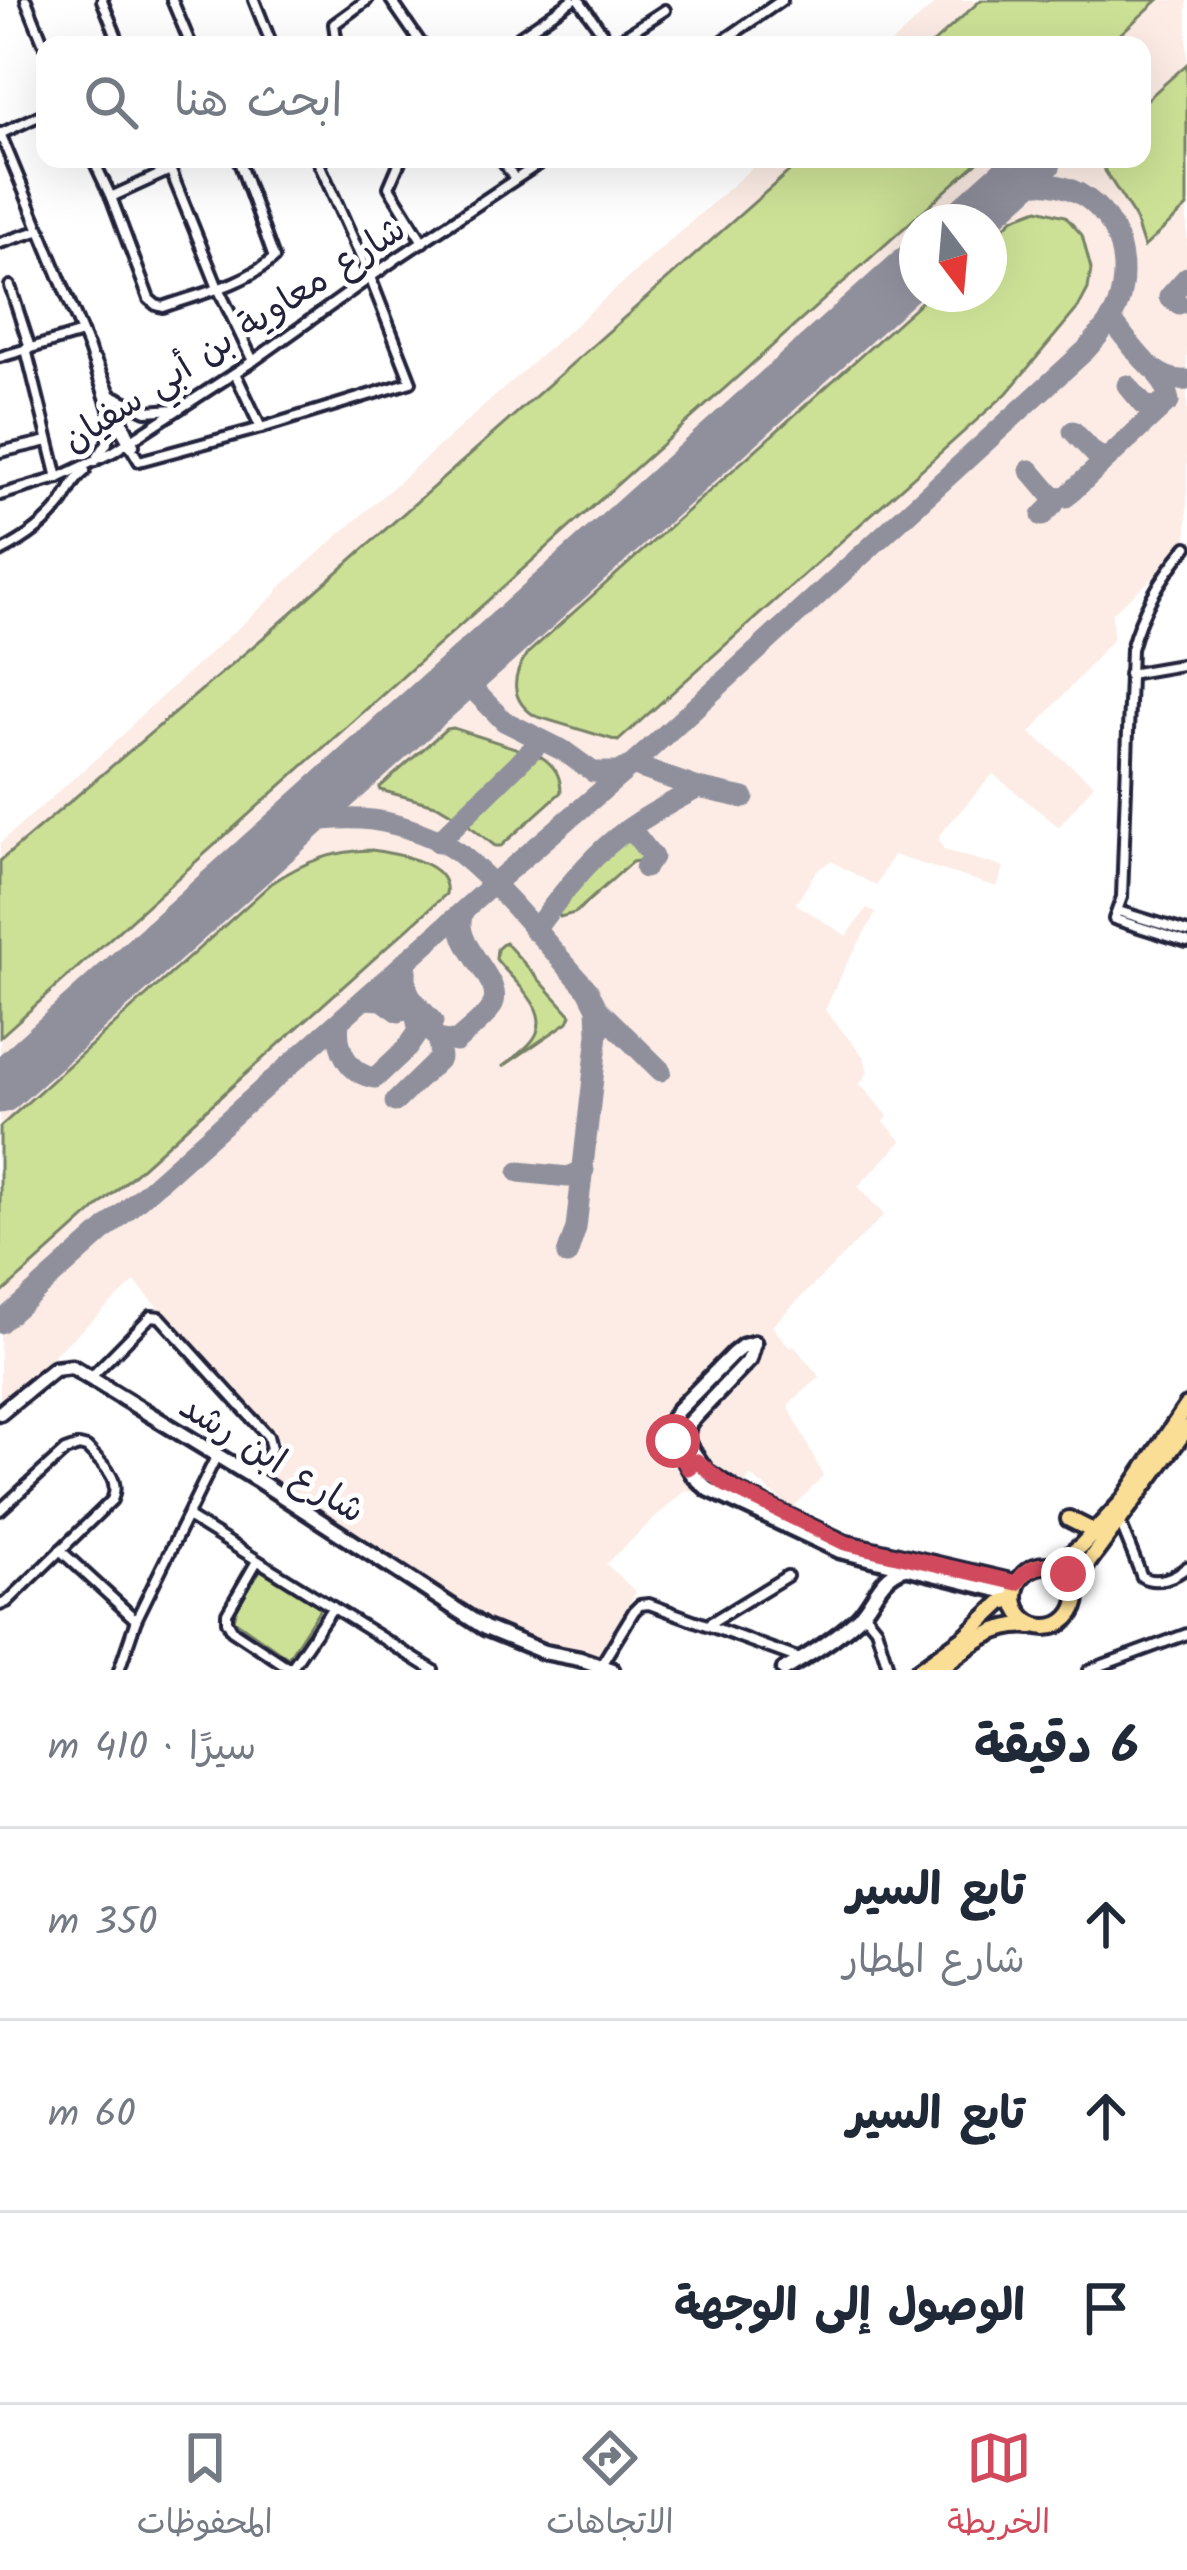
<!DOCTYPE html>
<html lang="ar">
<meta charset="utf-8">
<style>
:root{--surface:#fff;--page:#f6f6f7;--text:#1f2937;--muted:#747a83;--line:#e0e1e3;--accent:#d1495b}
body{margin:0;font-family:Kalam,"Playpen Sans Arabic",sans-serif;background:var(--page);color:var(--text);direction:rtl}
.compass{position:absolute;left:899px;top:204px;width:108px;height:108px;border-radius:50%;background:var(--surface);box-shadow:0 12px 48px #0002;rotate:164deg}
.stop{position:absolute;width:36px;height:36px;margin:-27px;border:9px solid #d1495b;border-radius:50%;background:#fff}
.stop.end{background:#d1495b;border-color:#fff;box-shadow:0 3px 12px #0008}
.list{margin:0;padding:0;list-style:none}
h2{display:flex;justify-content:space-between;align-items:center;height:156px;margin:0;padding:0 48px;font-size:51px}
h2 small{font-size:39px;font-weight:400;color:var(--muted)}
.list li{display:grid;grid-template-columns:78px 1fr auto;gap:36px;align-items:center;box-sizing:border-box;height:192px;padding:0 48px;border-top:3px solid var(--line)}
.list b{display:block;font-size:45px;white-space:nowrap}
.list p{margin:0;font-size:39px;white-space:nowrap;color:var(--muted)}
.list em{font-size:39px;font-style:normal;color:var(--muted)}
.icon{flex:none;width:66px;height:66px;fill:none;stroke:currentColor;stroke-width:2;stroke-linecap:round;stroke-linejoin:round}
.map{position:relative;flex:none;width:1187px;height:1670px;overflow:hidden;direction:ltr}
.search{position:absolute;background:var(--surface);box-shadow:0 12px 48px #0002;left:36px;right:36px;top:36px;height:132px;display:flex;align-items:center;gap:30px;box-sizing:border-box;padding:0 42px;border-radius:24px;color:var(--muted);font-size:45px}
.sheet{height:732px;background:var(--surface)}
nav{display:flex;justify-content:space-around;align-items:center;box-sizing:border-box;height:168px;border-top:3px solid var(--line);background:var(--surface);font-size:33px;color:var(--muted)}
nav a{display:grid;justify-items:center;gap:6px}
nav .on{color:var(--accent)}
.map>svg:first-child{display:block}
.built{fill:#fcece5;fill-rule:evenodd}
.green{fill:#cde196;stroke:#788268;stroke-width:3}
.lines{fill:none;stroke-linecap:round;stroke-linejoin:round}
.taxiway{stroke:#90909d;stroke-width:21}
.runway{stroke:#90909d;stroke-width:51}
.street-casing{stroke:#22223b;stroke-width:16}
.secondary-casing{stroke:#22223b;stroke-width:21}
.primary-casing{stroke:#22223b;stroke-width:22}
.street{stroke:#fff;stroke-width:8}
.secondary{stroke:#fff;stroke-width:12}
.primary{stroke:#fbde96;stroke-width:14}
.route{stroke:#d1495b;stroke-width:15}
.labels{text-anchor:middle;stroke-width:10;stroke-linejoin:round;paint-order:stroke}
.street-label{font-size:36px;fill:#22223b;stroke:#fff}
</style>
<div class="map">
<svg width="1187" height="1670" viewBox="0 0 1187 1670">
<rect width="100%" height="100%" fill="#fff"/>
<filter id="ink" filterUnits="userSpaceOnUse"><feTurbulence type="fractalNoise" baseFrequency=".00833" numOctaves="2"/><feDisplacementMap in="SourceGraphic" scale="24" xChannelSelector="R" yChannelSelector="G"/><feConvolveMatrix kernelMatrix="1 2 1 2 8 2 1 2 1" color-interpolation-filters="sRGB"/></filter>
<g filter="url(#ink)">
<path class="built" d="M939 0H1187V539L1163 569 1112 613 1113 639 1030 733 1094 784 1059 827 993 774 940 834 939 840 944 850 1004 867 997 887 893 855 876 886 831 861 816 871 796 904 847 936 867 908 876 913 845 967 825 1010 864 1057 868 1072 860 1084 888 1116 884 1122 902 1141 858 1186 884 1215 772 1326 790 1348 794 1346 820 1377 788 1405 823 1476 792 1509 750 1475 733 1507 702 1493 685 1490 606 1564 636 1592 600 1654 587 1653 521 1634 504 1632 271 1478 268 1472 283 1449 281 1441 135 1282 0 1403V843L124 734 140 716 277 593V590L762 159H1142V45H889ZM917 222H989V294H917Z"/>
<g class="green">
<polygon points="981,0 1158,0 1108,45 931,45"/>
<polygon points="1187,64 1187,207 1144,247 1134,216 1105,171 1103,159 1142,159 1142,104"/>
<polygon points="803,159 981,159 0,1037 0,861 271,631"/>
<path d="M1038 209 1065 216 1082 235 1091 269 1088 289 1078 308 1007 393 618 741 535 716C509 699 512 676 527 654L930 294H989V241L1014 218Z"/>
<path d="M453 728 540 756C554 765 561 775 561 792L501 846H495L461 819 439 806 380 790V787L446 729Z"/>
<path d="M621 833 644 856 638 861 632 862 575 913 560 917 554 906C564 878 596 847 621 833Z"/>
<path d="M372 850C397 854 451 862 446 894L0 1295V1127L272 883C305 861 333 851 372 850Z"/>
<path d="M505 942 571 1015 568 1022 502 1067C512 1059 524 1051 532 1041 556 1011 512 981 496 959L497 949Z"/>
<polygon points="261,1569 321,1607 288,1658 234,1620 238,1604"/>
</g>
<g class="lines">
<g class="taxiway">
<polyline points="1179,304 1169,297 1187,277"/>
<path d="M1111 320C1132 344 1152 383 1187 380"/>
<polyline points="1127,385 1144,405 1154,407 1169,402"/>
<polyline points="1073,431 1095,454 1107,459"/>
<polyline points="1030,470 1052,496 1066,497 1169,401 1165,386 1157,374"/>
<polyline points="1042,516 1054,504 1052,496"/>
<polyline points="460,676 504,721 564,751 593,772 618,772 632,765 698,788 744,798"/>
<path d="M297 822C322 820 347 817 372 820 400 824 436 836 459 853 505 890 548 946 588 990L597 1008 598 1034 576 1228 567 1255"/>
<polyline points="630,828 653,857 645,868"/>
<polyline points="438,842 541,741"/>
<path d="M534 931C559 898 584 864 616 838 641 818 671 803 698 788"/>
<path d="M407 960C403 996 410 996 433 1022"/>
<polyline points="364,999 382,1000 399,1012 391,995 394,973"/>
<polyline points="597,1008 661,1071"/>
<path d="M339 1022C336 1047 347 1074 375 1078L408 1047 419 1031 416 1018 438 1039 456 1042C467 1031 485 1019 492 1006 507 982 453 948 462 916"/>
<polyline points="395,1102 440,1058 438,1039"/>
<polyline points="519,1172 568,1177 584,1170"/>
<path d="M0 1323 493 884 632 765 1086 350C1098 336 1112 322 1118 304 1135 251 1108 192 1050 184 1046 184 1035 182 1031 183 1020 185 1007 192 996 196"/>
</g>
<g class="runway">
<polyline points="967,222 1037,159"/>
<polyline points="0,1088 917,266"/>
</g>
<g class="street-casing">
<g id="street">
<polyline points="26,0 45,47"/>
<polyline points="102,0 120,45"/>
<polyline points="172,0 191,45"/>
<polyline points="254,0 272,45"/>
<polyline points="391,0 422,45"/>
<polyline points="579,0 611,45"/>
<polyline points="337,45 334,24 367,0"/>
<polyline points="507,45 572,0"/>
<polyline points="611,45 665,10"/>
<polyline points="717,45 782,0"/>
<polyline points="0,133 88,347"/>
<polyline points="0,134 45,113"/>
<path d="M93 159 111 197 149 299 156 305 163 307C199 294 246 284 274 258L238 159"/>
<polyline points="166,159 218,288 253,361"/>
<polyline points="401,159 389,187 423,242"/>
<polyline points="501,159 515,179"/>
<polyline points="111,197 170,170"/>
<polyline points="0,243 41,230"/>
<polyline points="10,286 30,348"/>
<polyline points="88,346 110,412 139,461 261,428 411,382 370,277 317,159"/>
<polyline points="26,349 58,478"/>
<polyline points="0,357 82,333"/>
<polyline points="95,360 134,445"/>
<polyline points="235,373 261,428"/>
<polyline points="116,397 146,411 175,409"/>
<polyline points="0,452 48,441"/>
<polyline points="95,461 107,443 110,419"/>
<polyline points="0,495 58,478 113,452 253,361 396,259 546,159"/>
<path d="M1187 547C1162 576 1141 612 1131 649L1122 897 1114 919 1187 942"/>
<path d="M0 552C24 540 46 525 62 503 70 491 73 480 85 471"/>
<polyline points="1129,674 1187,664"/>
<polyline points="1118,911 1187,932"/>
<polyline points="91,1377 151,1316 160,1317 268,1436 271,1448 256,1479"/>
<path d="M0 1510 65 1451 79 1446 87 1448C102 1464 122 1478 112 1500L7 1602 0 1605"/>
<polyline points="188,1517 433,1670"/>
<path d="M1120 1522 1142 1577C1157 1585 1175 1577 1187 1567"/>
<polyline points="60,1550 136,1620"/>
<polyline points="257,1561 227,1613 227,1621 232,1630 291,1669"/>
<polyline points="863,1612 876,1628 889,1670"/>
<polyline points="710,1623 787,1576"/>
<polyline points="601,1665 634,1611 640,1605 649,1604 800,1659"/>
<polyline points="119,1670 136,1620 216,1457"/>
<polyline points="290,1670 333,1607"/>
<polyline points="1089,1670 1187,1634"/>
</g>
</g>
<g class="secondary-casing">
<g id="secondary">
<polyline points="754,1343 743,1346 733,1354 677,1411 671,1422 670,1435 693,1475 708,1489 840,1551 1014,1594"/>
<polyline points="754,1343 749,1360 689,1423 686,1437 688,1444 706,1471 740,1493 845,1543 1017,1583"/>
<polyline points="0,1413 54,1369 72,1367 256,1479 485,1628 544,1652 580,1659 612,1670"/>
<path d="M784 1670C811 1654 835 1639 858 1618 875 1600 879 1577 904 1568"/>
</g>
</g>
<g class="primary-casing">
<g id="primary">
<polyline points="1069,1519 1095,1532"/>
<circle cx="1046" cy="1596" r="31"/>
<polyline points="1056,1566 1082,1545 1122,1502 1187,1406"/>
<polyline points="1076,1586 1087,1564 1187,1428"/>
<polyline points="919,1670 965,1637 1002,1602 1014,1599"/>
<path d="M937 1670C967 1648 993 1622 1032 1626"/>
</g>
</g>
<use href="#street" class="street"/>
<use href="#secondary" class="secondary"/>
<use href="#primary" class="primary"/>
</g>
</g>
<g class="lines" filter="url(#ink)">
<path class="route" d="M673 1441 688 1468 697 1461 726 1485 845 1543 1017 1583C1030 1563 1049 1560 1068 1574"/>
</g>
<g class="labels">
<g class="street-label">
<text transform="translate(233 333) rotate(-33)" y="13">شارع معاوية بن أبي سفيان</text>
<text transform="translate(273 1457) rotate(32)" y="13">شارع ابن رشد</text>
</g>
</g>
</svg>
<svg class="compass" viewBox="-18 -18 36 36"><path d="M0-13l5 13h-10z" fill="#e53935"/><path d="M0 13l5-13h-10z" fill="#747a83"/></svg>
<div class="stop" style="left:673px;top:1441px"></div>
<div class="stop end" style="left:1068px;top:1574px"></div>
<div class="search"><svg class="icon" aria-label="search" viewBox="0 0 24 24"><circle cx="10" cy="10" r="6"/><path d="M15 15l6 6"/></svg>ابحث هنا</div>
</div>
<section class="sheet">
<h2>6 دقيقة<small>سيرًا · 410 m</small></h2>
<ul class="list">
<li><svg class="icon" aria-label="ahead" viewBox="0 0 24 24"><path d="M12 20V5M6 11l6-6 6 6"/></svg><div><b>تابع السير</b><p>شارع المطار</p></div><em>350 m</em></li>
<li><svg class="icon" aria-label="ahead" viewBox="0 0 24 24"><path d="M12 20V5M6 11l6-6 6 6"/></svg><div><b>تابع السير</b></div><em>60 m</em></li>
<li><svg class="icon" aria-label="arrive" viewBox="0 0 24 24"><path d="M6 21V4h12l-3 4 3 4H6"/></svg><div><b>الوصول إلى الوجهة</b></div></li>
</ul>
</section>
<nav>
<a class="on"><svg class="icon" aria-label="map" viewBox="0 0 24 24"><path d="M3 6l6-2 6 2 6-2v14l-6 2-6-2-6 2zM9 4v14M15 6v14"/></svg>الخريطة</a>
<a><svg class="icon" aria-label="directions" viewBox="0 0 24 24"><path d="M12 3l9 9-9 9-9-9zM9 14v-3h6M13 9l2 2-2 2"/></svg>الاتجاهات</a>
<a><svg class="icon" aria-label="saved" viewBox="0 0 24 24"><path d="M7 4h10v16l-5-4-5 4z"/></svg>المحفوظات</a>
</nav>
